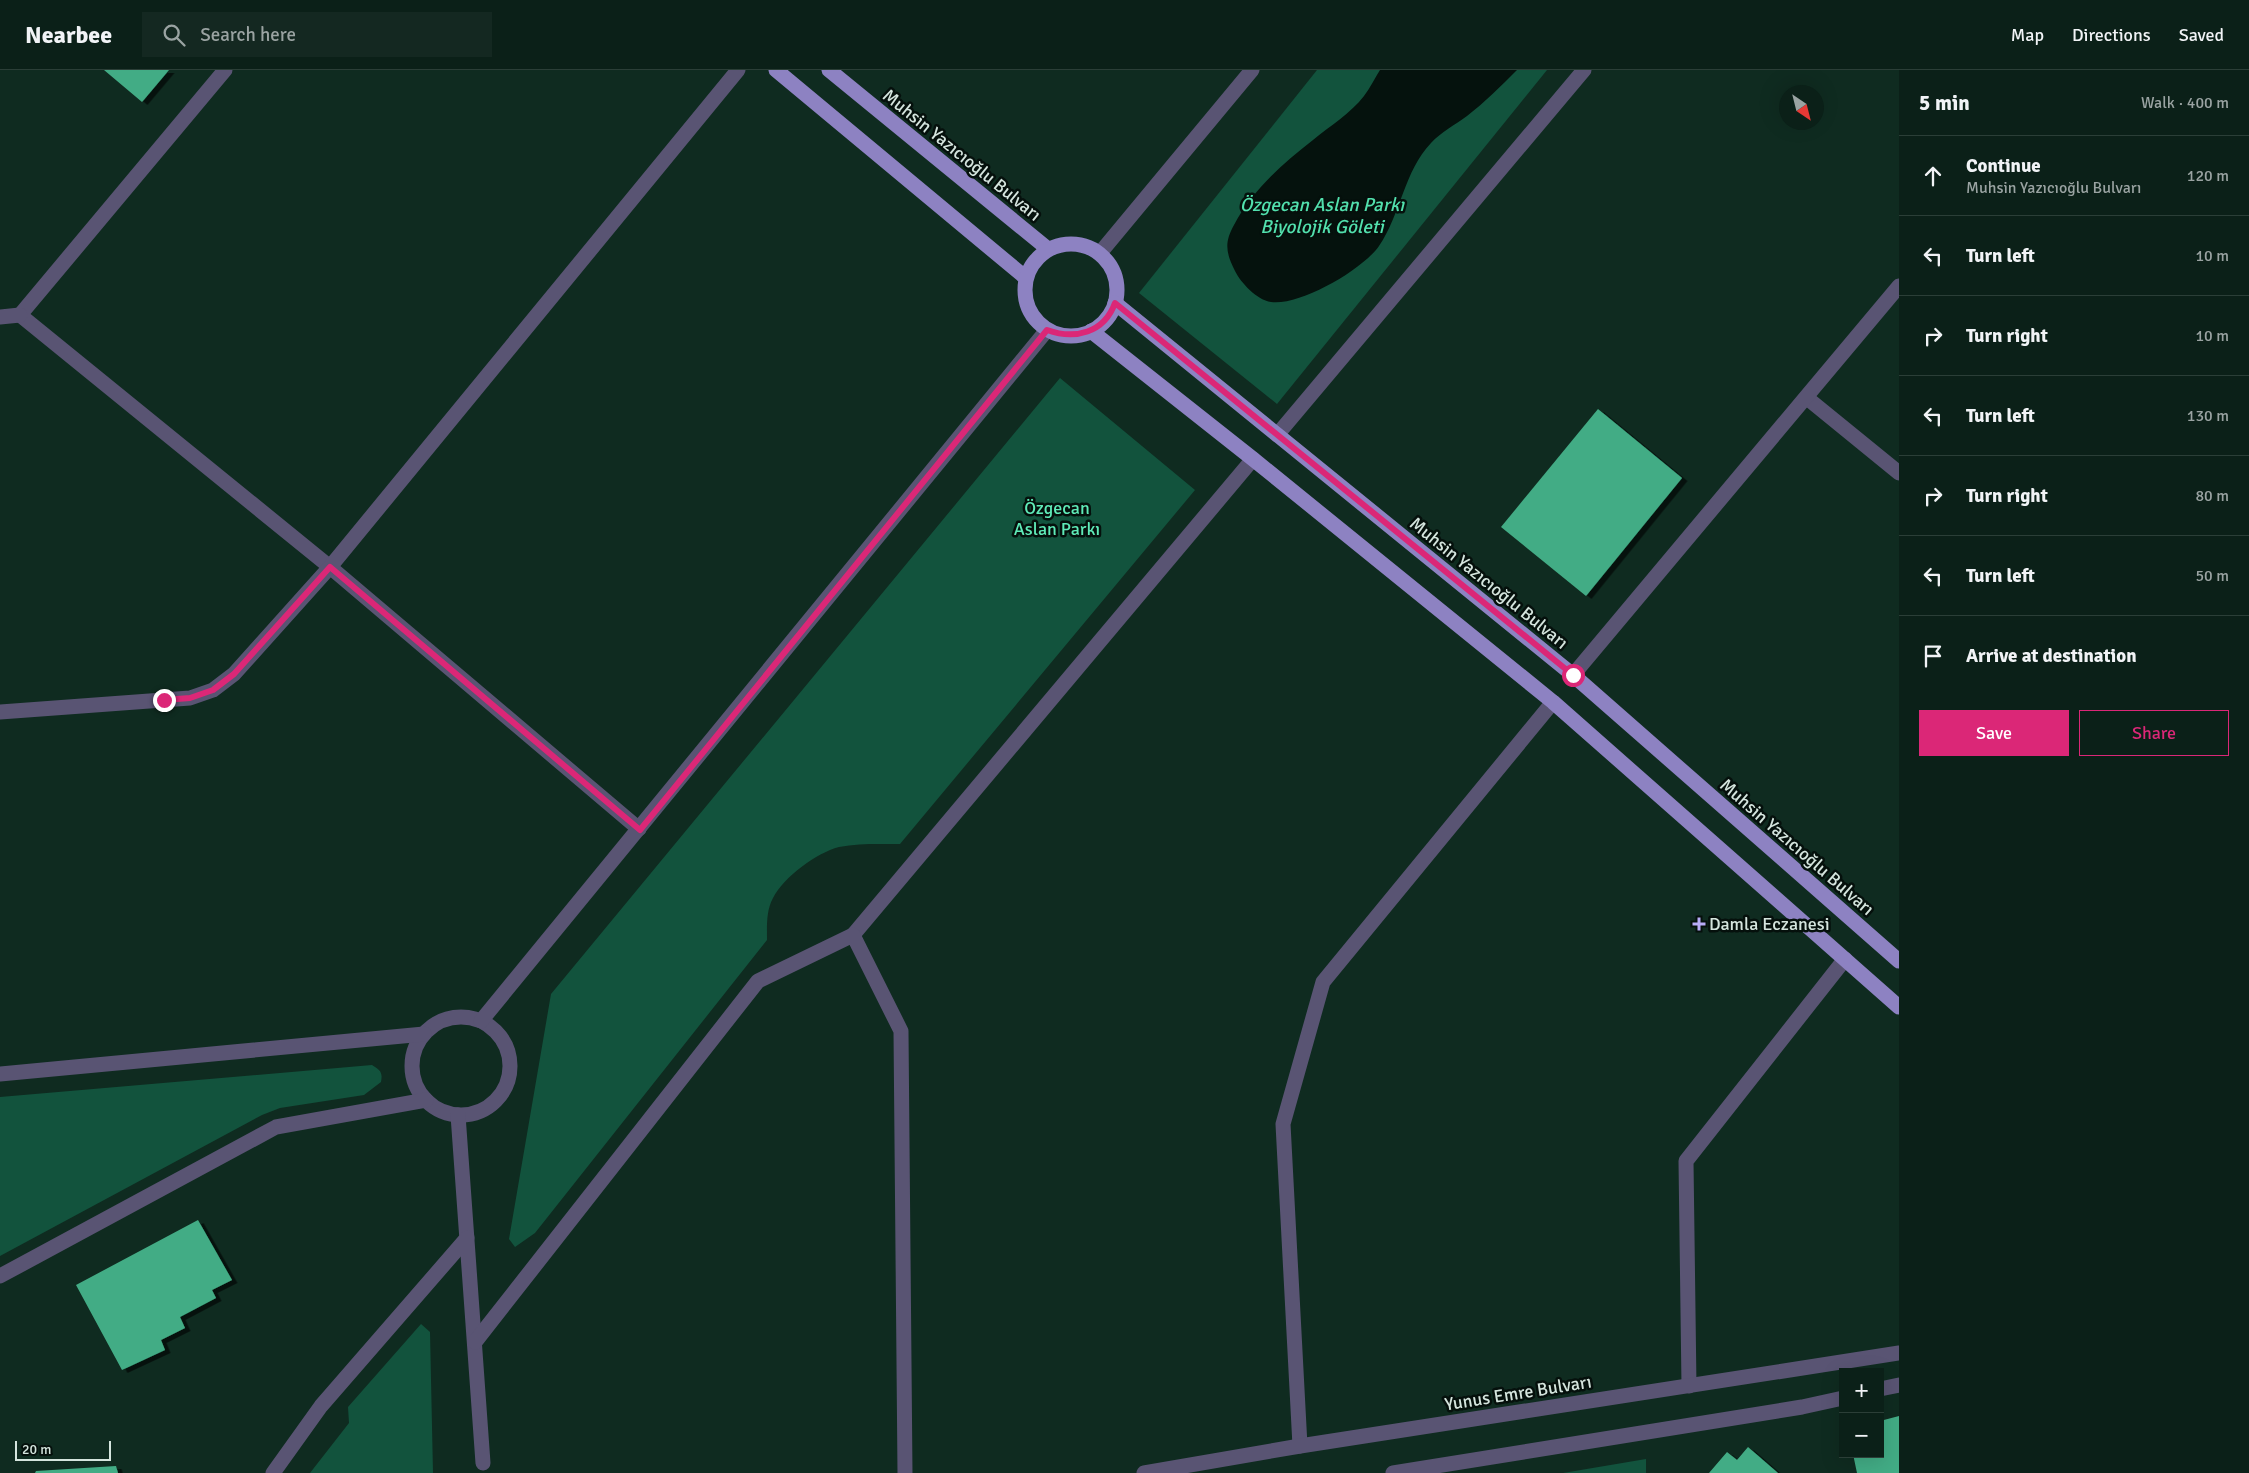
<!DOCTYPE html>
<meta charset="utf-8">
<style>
:root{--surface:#0b2018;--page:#142821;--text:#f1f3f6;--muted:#9aa3a2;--line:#2b3e37;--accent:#db2777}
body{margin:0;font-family:Signika,sans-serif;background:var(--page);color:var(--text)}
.controls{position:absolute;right:15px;bottom:15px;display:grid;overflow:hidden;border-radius:0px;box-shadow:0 5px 20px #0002}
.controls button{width:45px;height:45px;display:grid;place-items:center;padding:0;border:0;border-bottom:1px solid var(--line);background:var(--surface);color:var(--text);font:25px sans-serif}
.compass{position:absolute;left:1779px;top:15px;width:45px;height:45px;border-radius:50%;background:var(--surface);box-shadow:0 5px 20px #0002;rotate:145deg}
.scale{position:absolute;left:15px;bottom:12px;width:96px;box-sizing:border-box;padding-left:5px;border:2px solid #d5e5de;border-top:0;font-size:14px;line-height:18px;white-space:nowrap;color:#d5e5de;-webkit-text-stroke:4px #05100c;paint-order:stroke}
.stop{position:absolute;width:15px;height:15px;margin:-11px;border:4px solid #db2777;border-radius:50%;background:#fff}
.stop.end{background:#db2777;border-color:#fff;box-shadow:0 1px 5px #0008}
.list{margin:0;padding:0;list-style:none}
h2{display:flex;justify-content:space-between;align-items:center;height:65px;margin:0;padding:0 20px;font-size:21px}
h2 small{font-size:16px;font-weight:400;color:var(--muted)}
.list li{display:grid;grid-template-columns:32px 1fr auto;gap:15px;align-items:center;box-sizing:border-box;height:80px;padding:0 20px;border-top:1px solid var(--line)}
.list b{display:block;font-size:19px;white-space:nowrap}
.list p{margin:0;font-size:16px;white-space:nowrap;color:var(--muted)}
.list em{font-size:16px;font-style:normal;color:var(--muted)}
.actions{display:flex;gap:10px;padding:15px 20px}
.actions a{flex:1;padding:11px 0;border:1px solid var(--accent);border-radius:0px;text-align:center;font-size:18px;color:var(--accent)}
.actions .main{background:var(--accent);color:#fff}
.icon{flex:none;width:28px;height:28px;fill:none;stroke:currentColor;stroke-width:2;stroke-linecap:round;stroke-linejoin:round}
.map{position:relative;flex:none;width:1899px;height:1403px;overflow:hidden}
header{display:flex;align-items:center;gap:30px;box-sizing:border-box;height:70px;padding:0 25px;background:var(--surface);border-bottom:1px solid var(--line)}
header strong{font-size:24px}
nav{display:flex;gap:28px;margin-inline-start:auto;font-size:18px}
.search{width:350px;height:45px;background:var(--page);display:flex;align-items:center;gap:12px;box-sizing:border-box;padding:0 18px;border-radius:0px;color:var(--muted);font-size:19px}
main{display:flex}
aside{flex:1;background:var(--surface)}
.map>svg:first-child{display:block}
.green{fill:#12533d}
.water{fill:#05120d}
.building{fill:#43ac85;filter:url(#shadow)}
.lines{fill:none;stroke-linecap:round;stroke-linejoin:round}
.street{stroke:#595473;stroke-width:15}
.primary{stroke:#8d82c2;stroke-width:15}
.route{stroke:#db2777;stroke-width:6}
.poi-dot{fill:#b8abf7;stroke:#05100c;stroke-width:2}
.labels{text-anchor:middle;stroke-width:5;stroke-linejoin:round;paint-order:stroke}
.street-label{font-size:18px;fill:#d5e5de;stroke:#05100c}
.park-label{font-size:18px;fill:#5febb8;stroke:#05100c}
.poi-label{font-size:18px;fill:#d5e5de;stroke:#05100c;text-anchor:start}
.water-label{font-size:19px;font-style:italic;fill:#52e0ad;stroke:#05100c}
</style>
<header>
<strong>Nearbee</strong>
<div class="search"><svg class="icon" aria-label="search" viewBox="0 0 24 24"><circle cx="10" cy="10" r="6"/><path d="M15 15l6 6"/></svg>Search here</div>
<nav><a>Map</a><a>Directions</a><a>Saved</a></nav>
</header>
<main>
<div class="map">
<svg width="1899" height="1403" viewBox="0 0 1899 1403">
<defs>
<filter id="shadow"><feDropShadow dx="5.5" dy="3" stdDeviation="0" flood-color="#0009"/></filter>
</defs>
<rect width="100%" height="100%" fill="#0f2b20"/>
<g class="green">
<polygon points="1317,0 1547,0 1277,334 1139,223"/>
<path d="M1060 308 1195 420 900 774C880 774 859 773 839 777 816 783 784 807 773 828 766 841 767 856 767 870L535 1163 515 1177 509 1169 551 924Z"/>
<path d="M372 995C380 1000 383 1002 381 1012L364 1025 280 1038 262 1045 0 1186V1027Z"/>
<polygon points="421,1254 430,1262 433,1403 310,1403 349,1353 348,1337"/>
<polygon points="1646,1389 1646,1403 1563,1403"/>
</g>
<path class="water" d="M1380 0H1517C1501 16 1485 32 1467 46 1455 55 1441 62 1431 73 1404 101 1401 144 1379 176 1362 200 1300 236 1271 232 1257 230 1241 213 1235 201 1226 183 1224 173 1234 155 1252 121 1283 93 1313 70 1330 56 1351 43 1364 26 1370 18 1375 8 1380 0Z"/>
<g class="building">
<polygon points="104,0 169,0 142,32"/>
<polygon points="1598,339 1682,408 1586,526 1501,457"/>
<polygon points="198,1150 232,1210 212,1220 216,1228 180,1247 185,1258 161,1270 165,1280 122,1300 76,1215"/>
<polygon points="1899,1346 1899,1403 1857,1403 1853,1384 1880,1384 1880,1351"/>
<polygon points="1748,1377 1778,1403 1709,1403 1727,1382 1737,1390"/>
<polygon points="116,1396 118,1403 35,1403 36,1401"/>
</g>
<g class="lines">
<g class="street">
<polyline points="225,0 20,245 330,497 639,759"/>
<polyline points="1100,183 1252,0"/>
<polyline points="0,247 20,245"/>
<polyline points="1807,328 1899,403"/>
<polyline points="1277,365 1584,0"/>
<polyline points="1573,605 1899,216"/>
<polyline points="0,642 190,628 213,620 234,604 330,497 738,0"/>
<polyline points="853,865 1253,389"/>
<circle cx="461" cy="996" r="49"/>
<polyline points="481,951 1047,260"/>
<polyline points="0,1004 424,964"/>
<polyline points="458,1045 483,1393"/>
<polyline points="0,1206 276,1057 426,1030"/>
<polyline points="475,1272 758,911 853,865 901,961 905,1403"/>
<polyline points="1689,1316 1686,1091 1845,889"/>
<polyline points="1880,1319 1899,1315"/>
<polyline points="1300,1376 1283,1054 1323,912 1553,632"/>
<polyline points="273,1403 321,1336 467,1168"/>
<polyline points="1144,1403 1300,1376 1899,1283"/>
<polyline points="1393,1403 1802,1337 1843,1328"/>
</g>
<g class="primary">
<polyline points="776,0 1026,208"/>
<polyline points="829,0 1048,179"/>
<circle cx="1071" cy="220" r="46"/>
<polyline points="1115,233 1573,605 1899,891"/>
<polyline points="1091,261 1253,389 1553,632 1899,937"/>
</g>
</g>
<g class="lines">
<path class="route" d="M164 630 190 628 213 620 234 604 330 497 640 760 1047 260C1075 270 1104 263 1115 233L1573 605"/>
</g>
<path class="poi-dot" d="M1696.5 846.5h5v5h5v5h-5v5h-5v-5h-5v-5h5z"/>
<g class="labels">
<g class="street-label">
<text transform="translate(962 85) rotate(39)" y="6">Muhsin Yazıcıoğlu Bulvarı</text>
<text transform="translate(1489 513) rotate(39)" y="6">Muhsin Yazıcıoğlu Bulvarı</text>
<text transform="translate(1797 777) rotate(41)" y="6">Muhsin Yazıcıoğlu Bulvarı</text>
<text transform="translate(1518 1323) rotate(-9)" y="6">Yunus Emre Bulvarı</text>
</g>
<g class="park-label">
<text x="1057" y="444">Özgecan<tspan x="1057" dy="21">Aslan Parkı</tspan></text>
</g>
<g class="poi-label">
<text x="1709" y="860">Damla Eczanesi</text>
</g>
<g class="water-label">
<text x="1322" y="141">Özgecan Aslan Parkı<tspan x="1322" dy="22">Biyolojik Göleti</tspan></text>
</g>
</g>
</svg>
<div class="controls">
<button>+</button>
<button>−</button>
</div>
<svg class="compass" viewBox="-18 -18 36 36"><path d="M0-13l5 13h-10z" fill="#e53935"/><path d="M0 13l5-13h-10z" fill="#9aa3a2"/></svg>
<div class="scale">20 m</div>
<div class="stop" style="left:1573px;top:605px"></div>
<div class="stop end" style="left:164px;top:630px"></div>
</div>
<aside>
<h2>5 min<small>Walk · 400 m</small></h2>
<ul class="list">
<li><svg class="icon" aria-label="ahead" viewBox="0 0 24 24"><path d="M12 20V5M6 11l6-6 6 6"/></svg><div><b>Continue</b><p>Muhsin Yazıcıoğlu Bulvarı</p></div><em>120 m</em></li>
<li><svg class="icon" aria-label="left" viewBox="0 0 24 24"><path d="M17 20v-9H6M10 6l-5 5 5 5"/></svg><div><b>Turn left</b></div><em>10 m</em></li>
<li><svg class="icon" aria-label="right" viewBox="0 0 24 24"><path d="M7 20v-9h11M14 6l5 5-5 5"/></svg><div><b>Turn right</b></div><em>10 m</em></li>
<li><svg class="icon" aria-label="left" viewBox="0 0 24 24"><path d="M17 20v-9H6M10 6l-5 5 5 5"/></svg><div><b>Turn left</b></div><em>130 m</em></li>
<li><svg class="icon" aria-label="right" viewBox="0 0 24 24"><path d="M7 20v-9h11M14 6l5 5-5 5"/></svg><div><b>Turn right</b></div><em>80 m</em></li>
<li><svg class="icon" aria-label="left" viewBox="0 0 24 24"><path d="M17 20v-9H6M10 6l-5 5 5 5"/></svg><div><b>Turn left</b></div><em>50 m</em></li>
<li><svg class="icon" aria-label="arrive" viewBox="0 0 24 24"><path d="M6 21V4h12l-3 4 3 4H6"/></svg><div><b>Arrive at destination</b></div></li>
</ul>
<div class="actions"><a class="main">Save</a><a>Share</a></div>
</aside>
</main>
